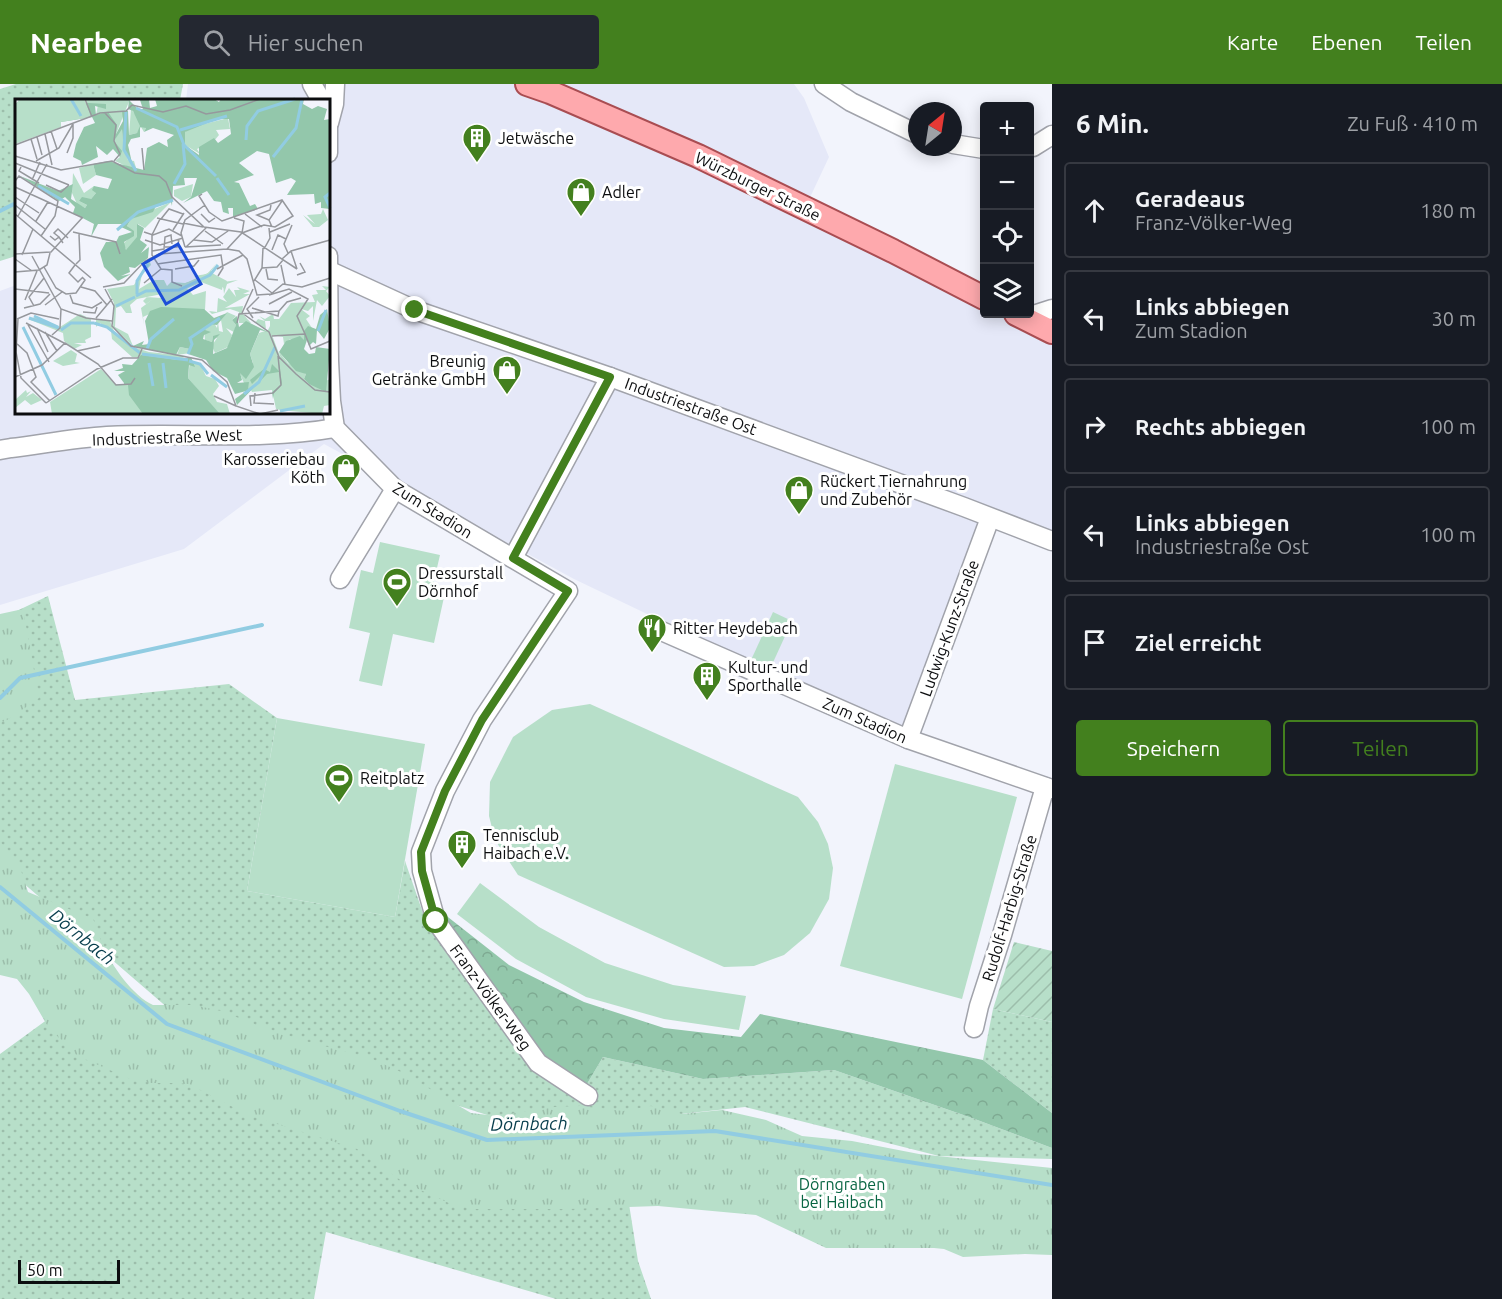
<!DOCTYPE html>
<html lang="de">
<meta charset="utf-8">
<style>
:root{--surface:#171b24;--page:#242831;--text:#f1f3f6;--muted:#9ea1a6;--line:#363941;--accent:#43801e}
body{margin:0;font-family:Ubuntu,sans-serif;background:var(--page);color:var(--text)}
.controls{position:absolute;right:18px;top:18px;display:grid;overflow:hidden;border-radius:6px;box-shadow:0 3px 15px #0003}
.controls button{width:54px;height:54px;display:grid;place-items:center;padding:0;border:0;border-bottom:2px solid var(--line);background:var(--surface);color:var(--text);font:30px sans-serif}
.compass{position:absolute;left:908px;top:18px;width:54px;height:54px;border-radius:50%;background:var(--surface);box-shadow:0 3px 15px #0003;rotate:30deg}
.scale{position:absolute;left:18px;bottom:15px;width:102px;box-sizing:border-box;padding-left:6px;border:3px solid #0c0d0f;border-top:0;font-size:16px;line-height:21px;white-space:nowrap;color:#0c0d0f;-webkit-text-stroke:4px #fff;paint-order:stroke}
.stop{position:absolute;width:18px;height:18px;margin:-14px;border:4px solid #43801e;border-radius:50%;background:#fff}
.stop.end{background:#43801e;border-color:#fff;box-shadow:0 2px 6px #0008}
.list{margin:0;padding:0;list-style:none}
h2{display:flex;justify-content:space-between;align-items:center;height:78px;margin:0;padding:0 24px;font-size:26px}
h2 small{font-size:20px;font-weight:400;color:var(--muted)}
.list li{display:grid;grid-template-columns:39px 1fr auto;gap:18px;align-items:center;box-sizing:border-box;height:96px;margin:0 12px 12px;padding:0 12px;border:2px solid var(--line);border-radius:6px}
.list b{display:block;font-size:22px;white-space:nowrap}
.list p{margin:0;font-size:20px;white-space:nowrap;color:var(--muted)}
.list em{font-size:20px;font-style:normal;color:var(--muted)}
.actions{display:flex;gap:12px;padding:18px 24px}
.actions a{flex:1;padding:14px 0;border:2px solid var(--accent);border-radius:6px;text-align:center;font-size:21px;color:var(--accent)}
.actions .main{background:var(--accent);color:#fff}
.icon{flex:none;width:33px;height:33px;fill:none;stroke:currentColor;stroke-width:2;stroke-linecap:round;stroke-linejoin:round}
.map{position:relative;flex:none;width:1052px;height:1215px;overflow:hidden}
header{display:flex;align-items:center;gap:36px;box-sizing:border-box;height:84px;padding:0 30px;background:var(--accent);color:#fff}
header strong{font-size:28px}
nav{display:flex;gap:33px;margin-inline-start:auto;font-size:21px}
.search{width:420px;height:54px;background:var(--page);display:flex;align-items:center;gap:15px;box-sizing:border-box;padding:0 21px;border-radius:6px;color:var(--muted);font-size:22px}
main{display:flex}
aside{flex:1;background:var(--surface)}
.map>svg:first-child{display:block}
.built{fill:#e5e8f8}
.grass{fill:url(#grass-dots)}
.forest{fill:url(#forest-crowns)}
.park{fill:url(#park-tufts)}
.garden{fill:url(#garden-furrows)}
.pitch{fill:#b7dfc9}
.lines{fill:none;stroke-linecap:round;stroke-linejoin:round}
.stream{stroke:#91cce2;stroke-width:4}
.minor-casing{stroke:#a1a3ab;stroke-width:21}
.major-casing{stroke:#a94d52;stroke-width:26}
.minor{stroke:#fff;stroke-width:18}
.major{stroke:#fea9ad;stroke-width:22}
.route{stroke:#43801e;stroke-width:8}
.labels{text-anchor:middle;stroke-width:6;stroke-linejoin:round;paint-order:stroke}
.poi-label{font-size:16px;fill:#0c0d0f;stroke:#fff;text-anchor:start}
.street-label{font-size:16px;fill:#0c0d0f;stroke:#fff}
.park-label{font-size:16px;fill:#086542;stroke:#fff}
.water-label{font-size:18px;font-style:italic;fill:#073d4c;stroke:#fff}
.inset-river{fill:none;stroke:#91cce2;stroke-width:3}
.inset-road{fill:none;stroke:#96989d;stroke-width:1.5}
.view{fill:#1d4ed8;fill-opacity:0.15;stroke:#1d4ed8;stroke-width:3}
.inset-edge{fill:none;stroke:#0c0d0f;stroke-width:3}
</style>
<header>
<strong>Nearbee</strong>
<div class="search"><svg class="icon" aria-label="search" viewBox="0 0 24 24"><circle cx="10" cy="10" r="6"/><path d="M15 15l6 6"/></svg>Hier suchen</div>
<nav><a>Karte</a><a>Ebenen</a><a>Teilen</a></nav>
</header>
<main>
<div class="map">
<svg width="1052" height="1215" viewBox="0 0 1052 1215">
<defs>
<pattern id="grass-dots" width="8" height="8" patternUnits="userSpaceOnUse" patternTransform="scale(1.5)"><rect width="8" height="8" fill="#b7dfc9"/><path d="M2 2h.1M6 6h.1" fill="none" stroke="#9cbeab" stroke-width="1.8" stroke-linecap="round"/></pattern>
<pattern id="forest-crowns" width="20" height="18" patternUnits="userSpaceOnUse" patternTransform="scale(1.5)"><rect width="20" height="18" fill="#93c7ab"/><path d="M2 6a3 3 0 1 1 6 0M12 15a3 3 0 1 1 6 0" fill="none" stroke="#7eaa92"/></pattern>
<pattern id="park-tufts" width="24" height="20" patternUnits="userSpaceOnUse" patternTransform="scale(1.5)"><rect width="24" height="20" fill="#b7dfc9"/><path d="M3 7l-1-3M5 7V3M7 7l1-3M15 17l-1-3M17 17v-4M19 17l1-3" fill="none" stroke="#9cbeab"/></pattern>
<pattern id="garden-furrows" width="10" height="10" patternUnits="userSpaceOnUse" patternTransform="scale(1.5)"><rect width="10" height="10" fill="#b7dfc9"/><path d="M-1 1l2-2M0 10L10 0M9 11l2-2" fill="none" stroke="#9cbeab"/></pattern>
</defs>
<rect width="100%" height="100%" fill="#f2f4fc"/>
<polygon class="built" points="188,0 794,0 804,14 829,73 805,124 984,214 984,230 1016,230 1052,248 1052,457 991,434 908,655 574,495 324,360 184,465 0,521 0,207 16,201 16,328 328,328 328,16 186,16"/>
<g class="grass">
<polygon points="16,0 183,0 180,16 16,16 16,172 0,177 0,5"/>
<polygon points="48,512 75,616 229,600 277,634 247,807 395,833 405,777 424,832 522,971 587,1000 603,973 703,995 834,986 972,1034 1052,1064 1052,1075 939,1072 745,1023 534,1046 296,970 169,925 0,779 0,535"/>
<polygon points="993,925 1052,938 1052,1029 983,976"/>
<polygon points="59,927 89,935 720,1116 629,1120 638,1177 651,1215 556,1215 326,1148 314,1215 0,1215 0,970"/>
</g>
<polygon class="forest" points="439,826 509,881 584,918 664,944 741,953 760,930 983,976 1052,1029 1052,1064 972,1034 834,986 703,995 603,973 587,1000 556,986 446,842"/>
<g class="park">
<path d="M23 525 39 614C26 622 13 635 0 639V530Z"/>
<path d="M0 758 18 777 28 808 93 835C98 844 99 853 103 862 112 882 133 912 153 921H193L221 927 262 943 305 957 370 974 401 988 471 1029 496 1032 554 1023 580 1022 623 1027 651 1022 682 1030 722 1026 766 1036 802 1052 852 1057 919 1070 1052 1084V1171L1025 1170 963 1173 944 1165 934 1164H826L756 1131 658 1122 569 1125H473L451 1120 403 1098 357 1065 248 1031 189 1000 176 999H151L130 995 80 973 73 969 47 941 29 910 17 895 0 891Z"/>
</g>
<polygon class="garden" points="1014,858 1052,867 1052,938 993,925"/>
<g class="pitch">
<polygon points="380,458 440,471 433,501 446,504 434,559 393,550 382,602 359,597 370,549 349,544 361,486 373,489"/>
<polygon points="773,528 792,537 770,585 751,576"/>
<polygon points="590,620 798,713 818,738 828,760 833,784 829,815 810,849 784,871 754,882 724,883 518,791 495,756 489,732 490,698 513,653 552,626"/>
<polygon points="277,634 425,660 395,833 247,807"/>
<polygon points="895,680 1017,713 962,915 840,882"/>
<polygon points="480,799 539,843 605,879 673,901 746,912 739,946 664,935 586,913 516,875 457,830"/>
</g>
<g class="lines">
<g class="stream">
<polyline points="0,127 16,119"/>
<polyline points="0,614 20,594 262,541"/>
<polyline points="0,803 167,940 400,1027 487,1056 715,1047 1052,1101"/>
</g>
<g class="minor-casing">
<g id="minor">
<polyline points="312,0 321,16"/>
<polyline points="824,0 851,18 917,50"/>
<polyline points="328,38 328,69"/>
<polyline points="329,39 334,20 335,0"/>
<polyline points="953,60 984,65"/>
<polyline points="1030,63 1033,63 1052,51"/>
<polyline points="328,172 329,277 331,317 335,344 395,405 568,507 482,636 445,707 421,768 422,787 436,837 538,979 588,1012"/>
<polyline points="330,187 415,226 610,293 964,423 1052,457"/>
<polyline points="1024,234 1052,225"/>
<path d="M0 366 11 364C43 360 75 354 107 352 183 348 260 357 335 344"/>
<polyline points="513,474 610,293"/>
<polyline points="340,495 395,405"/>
<polyline points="650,542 908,655 1052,705"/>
<polyline points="908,655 990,434"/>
<polyline points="974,944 979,922 1002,851 1045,703"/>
</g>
</g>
<g class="major-casing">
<g id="major">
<polyline points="527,0 550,8 698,72 893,167 984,214"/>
<polyline points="1016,230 1052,248"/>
</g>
</g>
<use href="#minor" class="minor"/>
<use href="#major" class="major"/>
</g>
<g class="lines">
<polyline class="route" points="415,226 610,293 513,474 568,507 482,636 445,707 421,768 422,787 436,837"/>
</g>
<defs>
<g id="building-pin" transform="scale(1.5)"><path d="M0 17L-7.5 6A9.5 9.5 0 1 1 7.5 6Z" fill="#43801e" stroke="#fff"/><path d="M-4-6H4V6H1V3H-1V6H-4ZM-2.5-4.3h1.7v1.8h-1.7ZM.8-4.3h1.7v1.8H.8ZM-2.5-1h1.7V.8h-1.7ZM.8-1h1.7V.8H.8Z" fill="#fff"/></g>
<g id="shop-pin" transform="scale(1.5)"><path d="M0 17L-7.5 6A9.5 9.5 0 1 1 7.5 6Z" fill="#43801e" stroke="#fff"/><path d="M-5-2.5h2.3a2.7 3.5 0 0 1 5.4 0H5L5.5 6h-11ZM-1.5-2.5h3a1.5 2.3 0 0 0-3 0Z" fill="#fff"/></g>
<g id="stadium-pin" transform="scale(1.5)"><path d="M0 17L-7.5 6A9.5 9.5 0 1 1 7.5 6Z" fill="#43801e" stroke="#fff"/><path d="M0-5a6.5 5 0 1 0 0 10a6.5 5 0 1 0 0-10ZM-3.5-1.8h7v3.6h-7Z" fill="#fff"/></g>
<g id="restaurant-pin" transform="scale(1.5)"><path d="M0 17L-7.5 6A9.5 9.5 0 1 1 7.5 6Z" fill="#43801e" stroke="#fff"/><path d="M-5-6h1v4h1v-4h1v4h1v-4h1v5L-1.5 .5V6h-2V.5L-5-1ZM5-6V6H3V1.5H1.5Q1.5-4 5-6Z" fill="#fff"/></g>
</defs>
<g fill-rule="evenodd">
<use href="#building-pin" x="477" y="54"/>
<use href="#shop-pin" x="581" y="108"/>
<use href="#shop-pin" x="507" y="286"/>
<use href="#shop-pin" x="346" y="384"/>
<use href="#shop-pin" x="799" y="406"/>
<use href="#stadium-pin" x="397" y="498"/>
<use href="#restaurant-pin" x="652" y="544"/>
<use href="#building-pin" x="707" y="592"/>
<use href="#stadium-pin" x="339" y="694"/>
<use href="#building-pin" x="462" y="760"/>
</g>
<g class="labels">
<g class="poi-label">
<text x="498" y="60">Jetwäsche</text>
<text x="602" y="114">Adler</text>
<text x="486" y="283" text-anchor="end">Breunig<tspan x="486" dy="18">Getränke GmbH</tspan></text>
<text x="325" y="381" text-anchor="end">Karosseriebau<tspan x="325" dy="18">Köth</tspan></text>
<text x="820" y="403">Rückert Tiernahrung<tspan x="820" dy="18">und Zubehör</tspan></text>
<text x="418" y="495">Dressurstall<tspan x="418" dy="18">Dörnhof</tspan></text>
<text x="673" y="550">Ritter Heydebach</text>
<text x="728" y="589">Kultur- und<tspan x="728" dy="18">Sporthalle</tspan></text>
<text x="360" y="700">Reitplatz</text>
<text x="483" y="757">Tennisclub<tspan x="483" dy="18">Haibach e.V.</tspan></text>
</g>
<g class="street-label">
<text transform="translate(758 102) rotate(26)" y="6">Würzburger Straße</text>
<text transform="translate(691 322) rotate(20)" y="6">Industriestraße Ost</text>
<text transform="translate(167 353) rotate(-2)" y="6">Industriestraße West</text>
<text transform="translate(433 426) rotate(32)" y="6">Zum Stadion</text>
<text transform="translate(949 544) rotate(-70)" y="6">Ludwig-Kunz-Straße</text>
<text transform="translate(865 636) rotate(24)" y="6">Zum Stadion</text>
<text transform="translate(1009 824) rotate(-73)" y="6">Rudolf-Harbig-Straße</text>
<text transform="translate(491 913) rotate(54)" y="6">Franz-Völker-Weg</text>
</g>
<g class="park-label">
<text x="842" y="1106">Dörngraben<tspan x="842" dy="18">bei Haibach</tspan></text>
</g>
<g class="water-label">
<text transform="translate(82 853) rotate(39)" y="6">Dörnbach</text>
<text transform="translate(529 1040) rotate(-1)" y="6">Dörnbach</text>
</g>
</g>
<g transform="translate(15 15)">
<rect width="315" height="315" fill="#f2f4fc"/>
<path d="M70 0H115L101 35 81 16 83 6 72 7ZM116 10 131 29 129 33 126 28 122 34 114 36ZM213 19 215 30 201 31 204 36 199 42 182 50 185 55 170 46V33L174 29ZM107 28 109 52 113 61 119 62 122 72 100 62 105 58 99 42ZM78 65 81 76 68 85 64 69ZM58 74 69 94 79 87 81 94 76 100 64 102 72 106 70 109 62 105 57 94ZM156 103 130 129 123 125V138L112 152 108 145 119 134 112 127 116 120ZM308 110 313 121 304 128H298L288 116 300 125 292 116 306 115ZM134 160 136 166 127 175 124 190 139 181H149L152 187 156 183 170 184 184 180 179 177 192 175 202 164 196 172 200 177 208 183 223 181 212 185 209 195 208 185 207 191 186 183 172 189 178 196 191 192 190 211 147 209 128 218 129 226 126 209 138 200 131 205 128 202 132 198 146 199 147 195 122 200 115 206 117 214H111L106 207 101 209 100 228 113 235 118 247 98 228 99 204 92 190 119 186ZM307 187 315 188 311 192 315 197 307 207 302 201 298 222V207L293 212 286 210 295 217 291 220 297 229 289 241 275 240 269 245 268 238 257 236 266 260 264 253 273 264 291 275 289 280 294 285 302 286 315 280V306L309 307 307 315 265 311 261 310 257 291 237 293 223 301 237 293 235 289 228 295 232 290 226 286 229 284 224 273 238 264 235 255 244 234 253 231 255 227V222H250L251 230 240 224 243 220 250 222 244 217 250 220 258 215 259 220H264L276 204 300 203 297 196 303 195 301 191H311ZM222 188 235 192 228 195H235L210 209 228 207 227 214 236 224H224V213L215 210 197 215 194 212 202 213 203 199 212 203 208 198 214 189 221 198 219 191H225ZM212 213 221 217 217 221 221 226 219 233 211 229 217 236 213 248 200 254 197 247 195 251 162 256 165 248 175 250 198 245 202 239 198 237 197 243 190 241 189 231 199 224 202 229 203 222 204 232 208 233 206 221ZM65 215 76 220V238L70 241 71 244H59L67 246 59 250 49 242 48 234 13 220 22 218 45 228ZM81 220 95 222 99 232 115 247 134 253 172 257 163 261 117 258 97 240 96 232 85 224 81 228ZM56 251 62 255 60 263 65 264 48 267 38 262ZM175 261 185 265 191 277 200 280 204 287 198 295 202 303 212 305 215 315H225H205L202 313 173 279ZM11 291 12 294 16 292 11 298 18 294 27 301 16 306 10 301 0 309V301Z" fill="#b7dfc9"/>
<path d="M5 0 91 5V10L80 7 81 16 93 13 102 26 101 35 108 22 107 12H113L114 36 122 34 125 27 118 12 113 10 114 1 124 11 128 10 125 1 128 0H134L135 9 142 7 140 0H199L204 3 206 0H289L288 5 297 10 303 7 312 10 309 21 315 20V110L306 109V103L300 105 299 95 272 96 281 82 276 79 261 84 254 55 242 52 224 64 239 76 219 83 224 84 235 107 240 105 243 110 218 118V109H213L214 115 208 113 206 103 199 102 192 92 168 104 176 98 182 79H169L170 86 158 87 157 107 156 103 141 107 138 113 116 120 112 127 119 132V137L109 143 111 151 122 138V125L129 129 125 141 132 146 126 154 134 148 133 159 120 169 114 168 115 173 106 177 116 175 103 182 89 168 85 154 91 143H101L104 137 117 133 106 128 108 125H83L76 138 79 125 58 114 60 108 50 98 44 102 5 77 43 92 58 85 56 100 70 109 72 106 64 102 67 98 76 100 81 94 77 91 79 87 93 90 97 80 81 76 78 65 93 62 129 71 132 49 144 43 153 48 152 41 159 36 138 29 129 33 131 29 125 28V38L116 40 113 46 117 64 109 52 107 30 99 42 107 52 105 58 98 50 92 56 81 47 83 58 67 66 66 62 58 58 61 45 69 28 80 24 77 18 46 23V28L0 6ZM202 20H214L216 35 203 44 199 39 184 48V56L170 46V33ZM146 208 189 210 199 219 212 214 202 226 194 225 190 231 196 233 189 236 188 240 197 243 198 237 205 235 199 241 198 255 212 249 221 226 217 221 222 217 224 228 231 222 253 233 245 231 235 255 239 268 231 280 225 274 227 281 222 284 234 283 233 290 244 283 245 277 237 285 235 281 249 270 255 273 257 265 264 272 263 258 267 284 266 287 259 294 258 300 257 293 266 286 264 273 252 275 222 306 220 300 231 292 220 295 212 279 198 272 191 261 173 255 175 250 165 248 161 256 118 247 129 242 127 246 134 245 130 222 135 212ZM312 210 315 229 309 240 302 231 301 245 298 243 294 247 292 241 289 250 294 255 300 254 301 248 315 250 311 293 294 285 289 280 291 275 281 272 264 253 271 242 285 237 289 241V232L293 227 301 230 305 216ZM126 256 163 261 176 258 180 268 174 266 173 279 205 315H107L109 284 103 276 110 272H99L108 269 107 265 117 266Z" fill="#93c7ab" fill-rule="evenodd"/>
<path d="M178 85 176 98 167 102 159 97V91Z" fill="#b7dfc9"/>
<path d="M5 0H69L77 18 46 23V28L0 45V6ZM195 173 212 182 210 190 196 179 164 193 139 194 119 200 139 182 140 190 151 193ZM86 270 100 285 113 286 114 296 128 315H37L35 303Z" fill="#b7dfc9"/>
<path class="inset-river" d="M56 0 66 17M121 9 162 28 169 46 201 77M111 13 109 51 121 72M165 31 212 17M231 41 232 27 243 12 280 0M258 58 281 29 287 0M202 79 214 96M159 85 170 65 168 45M23 87 54 105M315 94 310 98 315 109M102 131 123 113 158 101M122 195V182L133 165M121 197 131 192 164 191 195 176 203 166M101 207 120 198M19 217 43 228M14 219 44 229M79 224 92 228 125 254M8 228 41 296M46 231 56 224H79M303 232 311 211M132 250 136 240 159 220M127 255 173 261M173 255 177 245 175 239 205 219M174 262 185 265 193 275M134 264 138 287M148 264 151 289M196 276 212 288M229 295 244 283 260 248M265 312 290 307"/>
<path class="inset-road" d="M70 0 77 18M90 14 101 26 99 42 105 55 99 62M36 32 42 50M30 35 37 66M22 38 27 56M16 40 22 60M0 46 85 14 111 12 117 6 148 13 171 7 191 15 215 11 245 0M127 49 129 71M52 54 58 39V25M0 57 46 71 97 62 120 74 144 77 151 83 157 98 189 128 226 133 282 170M21 62 44 49 58 25M0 64 54 86M6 68 4 72 24 84M17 81 25 63M0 82 4 77 43 102 40 117 26 137M31 86 46 93 54 86M0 88 68 119M187 95 184 97 194 113 207 122 267 101 278 117 260 128 249 126 227 134 212 150M0 98 24 114M0 106 30 130M0 115 76 179M186 115 194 123 200 119M230 115 247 128M3 117 32 65M142 119 168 125M219 119 229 122 227 134M145 120 137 136V156L146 170 157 171V183L167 187M146 120 154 110 168 115M254 121 242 116 255 111 256 106M21 122 33 103M168 124 188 128M257 128 254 121 267 102M158 131 169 114M190 132 208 145M58 133 101 143 105 155M129 133 138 136 154 130 167 137M255 133 275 125M35 137 40 141 44 138 48 144M44 138 39 134 43 130 53 139M130 141 145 146 168 139M179 141 197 143 213 132M150 148H162L164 141M170 148 166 134 170 121 190 106M170 148 206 146M171 148 191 129M249 150 255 139 254 129M257 151 263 136 271 140M137 152 149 150 150 138 156 136 157 145M276 152 282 170M273 154 269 145 277 126M0 155 36 153 67 119M7 156 18 130M17 157 46 210 71 219 97 222M0 160 17 172M267 160 276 152 315 141M61 165 65 161 64 135M142 165 206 156 208 169 203 177M60 166 54 174 63 183 67 179M266 166 270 185M29 168 41 189 51 195 61 194 70 181 67 178M247 169 262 168 268 161M160 170 179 167 184 161M202 170 228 156M251 170 253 180 263 181M0 173 24 171 32 166 35 154M282 176 290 173 285 164M240 181 257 194M239 182 247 169 248 149M129 184 146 170M66 188 80 192 92 206M88 188 109 184 130 162 144 155 212 150 224 152 232 160 242 196 256 195 268 185 287 188 315 179M0 190 34 194M90 190 99 207 97 227 116 247 187 261 212 283 221 307 245 315M55 196 58 204 77 209 87 203M254 196 274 190 293 200 282 217 290 235M10 201 22 172M254 205 277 193M30 206 47 193M19 207 14 198 29 179M9 209 25 205 35 195M237 209 263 217 264 212M68 213 80 214 82 208M227 214 254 233 264 258 281 275 300 291 315 293M227 214 238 190M81 219 97 200M238 219 232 210 244 198M2 220 16 214 44 220M3 220 1 253 6 279 31 304M11 224 49 244M12 224 34 263M222 224 224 215 264 212 272 203 286 199M22 229 33 253M30 233 42 252M37 236 45 229 46 210M257 237 290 235 296 250 315 242M0 243 12 254 21 278 16 283 35 302M62 252 85 247M0 278 27 266 50 244 83 265 101 286 116 285 120 279M240 294 239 304 259 305M258 294 266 286 263 257M199 297 221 307M31 304 82 270 108 259H123L127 250M236 307 235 297 258 294M245 315 263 311"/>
<path class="view" d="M163 145 186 185 151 205 128 165Z"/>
<rect width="315" height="315" class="inset-edge"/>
</g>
</svg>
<div class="controls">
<button>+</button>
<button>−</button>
<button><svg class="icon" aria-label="locate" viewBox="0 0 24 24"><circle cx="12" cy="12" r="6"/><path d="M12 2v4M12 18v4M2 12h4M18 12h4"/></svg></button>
<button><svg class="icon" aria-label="layers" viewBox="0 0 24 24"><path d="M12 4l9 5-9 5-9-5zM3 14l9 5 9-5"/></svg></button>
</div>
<svg class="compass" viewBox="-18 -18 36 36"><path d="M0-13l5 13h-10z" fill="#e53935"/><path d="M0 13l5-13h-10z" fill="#9ea1a6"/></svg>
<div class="scale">50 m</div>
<div class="stop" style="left:436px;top:837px"></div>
<div class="stop end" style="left:415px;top:226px"></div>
</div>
<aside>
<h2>6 Min.<small>Zu Fuß · 410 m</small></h2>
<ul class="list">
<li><svg class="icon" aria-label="ahead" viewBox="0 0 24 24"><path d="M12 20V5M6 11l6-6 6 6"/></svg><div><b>Geradeaus</b><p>Franz-Völker-Weg</p></div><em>180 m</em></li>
<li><svg class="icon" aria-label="left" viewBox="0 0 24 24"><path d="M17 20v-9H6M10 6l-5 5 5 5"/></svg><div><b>Links abbiegen</b><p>Zum Stadion</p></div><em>30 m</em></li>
<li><svg class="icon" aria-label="right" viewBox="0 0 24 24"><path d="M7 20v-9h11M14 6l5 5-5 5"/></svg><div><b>Rechts abbiegen</b></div><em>100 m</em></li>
<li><svg class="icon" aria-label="left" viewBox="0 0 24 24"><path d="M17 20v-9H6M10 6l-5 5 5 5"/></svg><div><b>Links abbiegen</b><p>Industriestraße Ost</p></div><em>100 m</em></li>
<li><svg class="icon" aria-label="arrive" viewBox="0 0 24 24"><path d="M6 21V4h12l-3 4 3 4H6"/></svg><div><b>Ziel erreicht</b></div></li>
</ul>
<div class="actions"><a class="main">Speichern</a><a>Teilen</a></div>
</aside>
</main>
